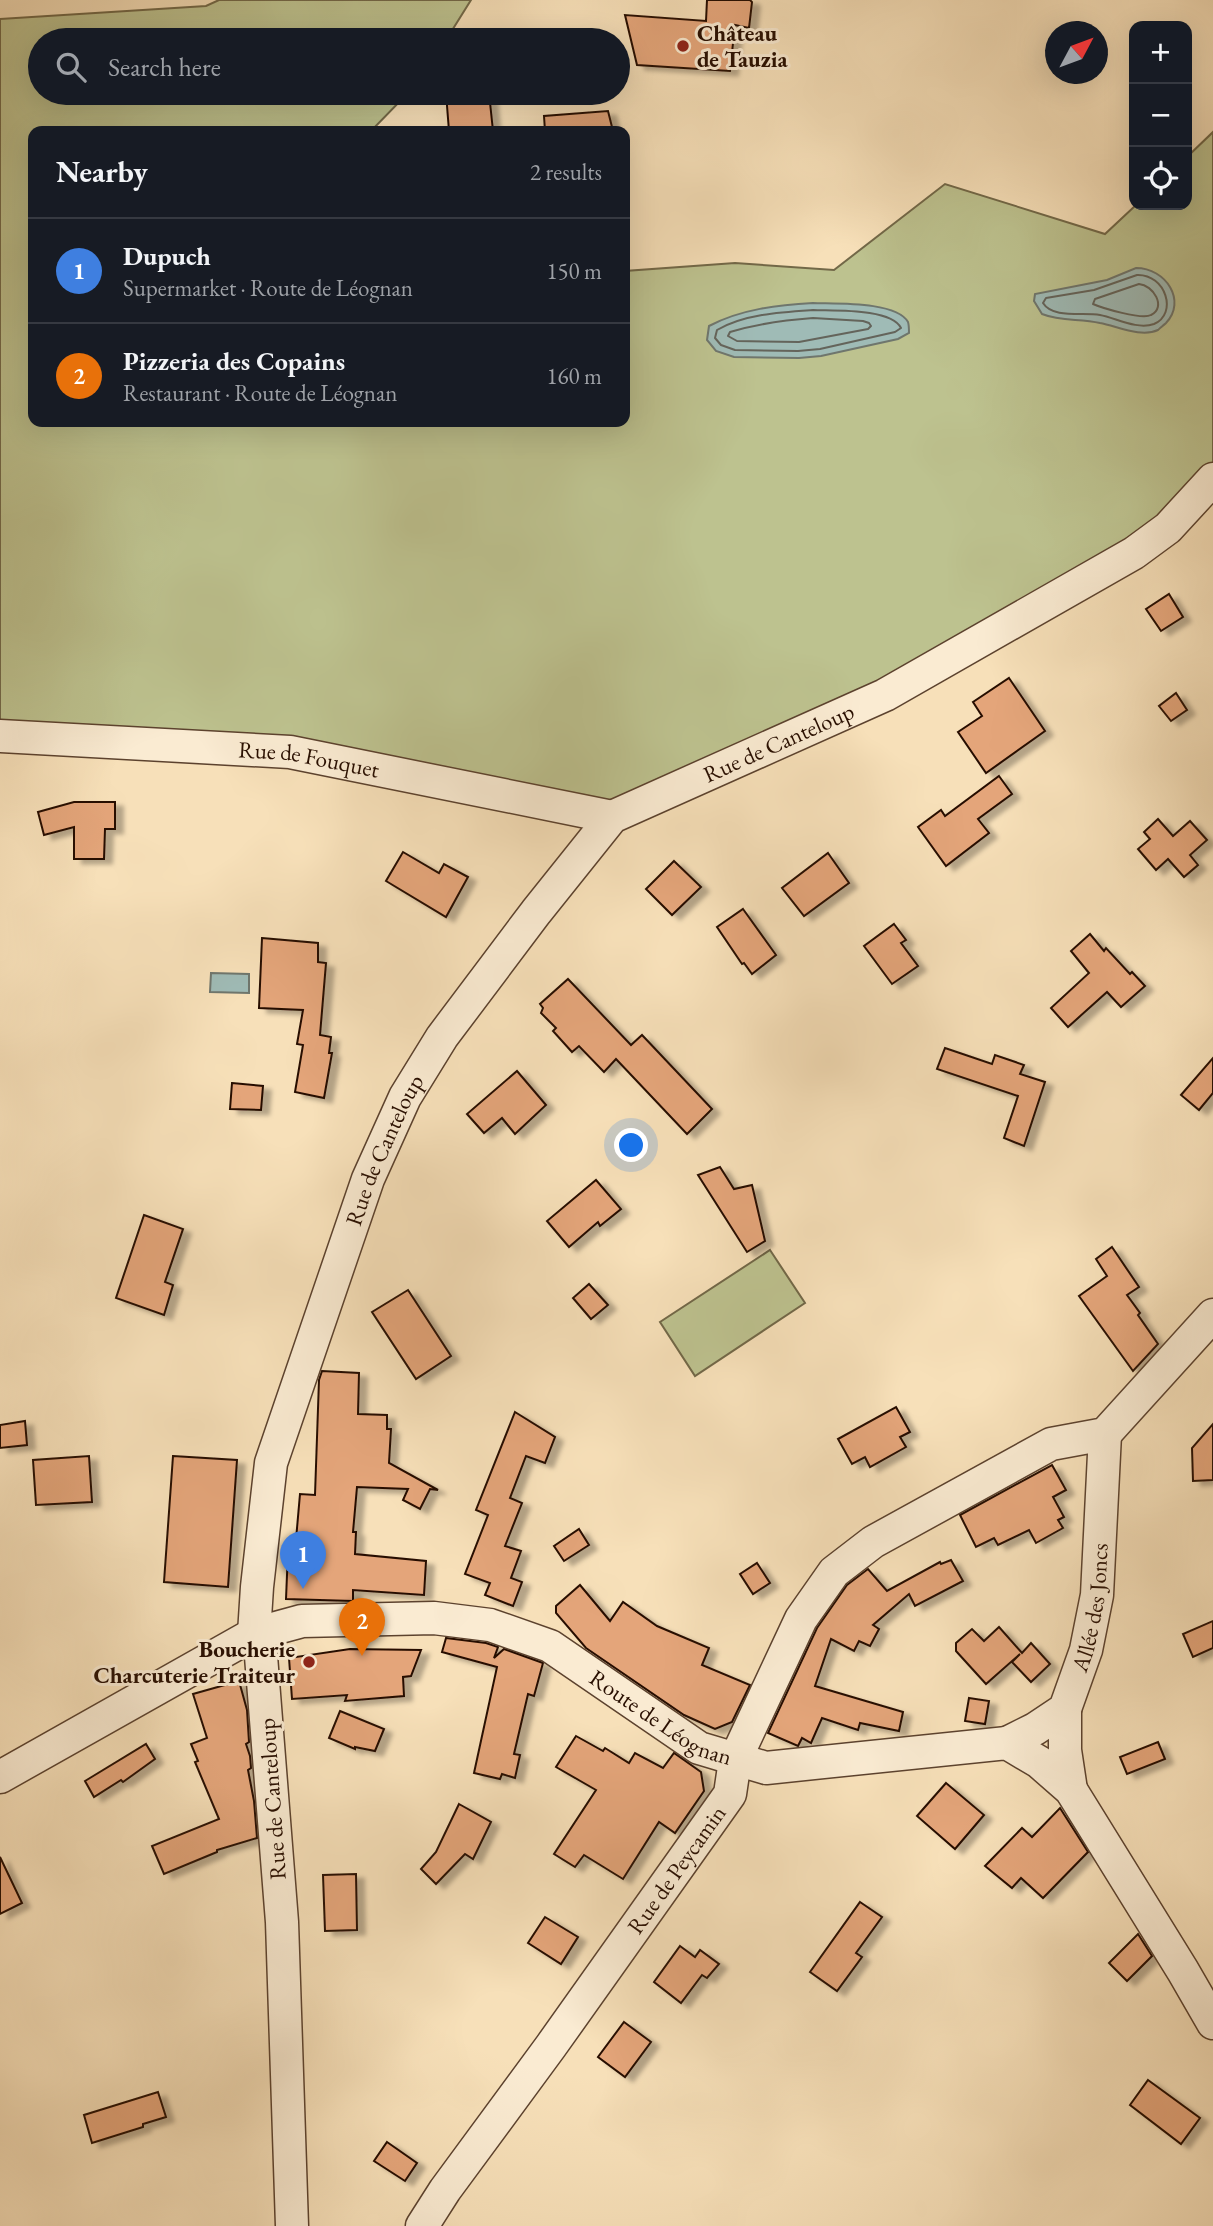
<!DOCTYPE html>
<meta charset="utf-8">
<style>
:root{--surface:#171b24;--page:#242831;--text:#f1f3f6;--muted:#9ea1a6;--line:#363941;--accent:#c59692}
body{margin:0;font-family:"EB Garamond",serif;background:var(--page);color:var(--text)}
.controls{position:absolute;right:21px;top:21px;display:grid;overflow:hidden;border-radius:14px;box-shadow:0 7px 28px #0002}
.controls button{width:63px;height:63px;display:grid;place-items:center;padding:0;border:0;border-bottom:2px solid var(--line);background:var(--surface);color:var(--text);font:35px sans-serif}
.compass{position:absolute;left:1045px;top:21px;width:63px;height:63px;border-radius:50%;background:var(--surface);box-shadow:0 7px 28px #0002;rotate:49deg}
.you{position:absolute;left:632px;top:1146px;width:24px;height:24px;margin:-18px;border:5px solid #fff;border-radius:50%;background:#1a73e8;box-shadow:0 0 0 10px #1a73e833}
.badge{display:grid;place-items:center;width:46px;height:46px;border-radius:50%;background:var(--accent);color:#fff;font-size:23px;font-weight:700}
.pin{position:absolute;translate:-50% -58px;filter:drop-shadow(0 2px 4px #0008)}
.pin::after{content:'';position:absolute;top:37px;width:24px;height:21px;background:inherit;clip-path:polygon(0 0,100% 0,50% 100%)}
.list{margin:0;padding:0;list-style:none}
h2{display:flex;justify-content:space-between;align-items:center;height:91px;margin:0;padding:0 28px;font-size:30px}
h2 small{font-size:23px;font-weight:400;color:var(--muted)}
.list li{display:grid;grid-template-columns:46px 1fr auto;gap:21px;align-items:center;box-sizing:border-box;height:105px;padding:0 28px;border-top:2px solid var(--line)}
.list b{display:block;font-size:26px;white-space:nowrap}
.list p{margin:0;font-size:23px;white-space:nowrap;color:var(--muted)}
.list em{font-size:23px;font-style:normal;color:var(--muted)}
.icon{flex:none;width:38px;height:38px;fill:none;stroke:currentColor;stroke-width:2;stroke-linecap:round;stroke-linejoin:round}
.map{position:relative;flex:none;width:1213px;height:2226px;overflow:hidden}
.search{position:absolute;background:var(--surface);box-shadow:0 7px 28px #0002;left:28px;top:28px;width:602px;height:77px;display:flex;align-items:center;gap:18px;box-sizing:border-box;padding:0 24px;border-radius:38px;color:var(--muted);font-size:26px}
.panel{position:absolute;background:var(--surface);box-shadow:0 7px 28px #0002;left:28px;top:126px;width:602px;height:301px;border-radius:14px}
.map>svg:first-child{display:block}
.green{fill:#bdc28f;stroke:#726848;stroke-width:2}
.water{fill:#9fbbb6;stroke:#6f766d;stroke-width:2}
.lines{fill:none;stroke-linecap:round;stroke-linejoin:round}
.shore{stroke:#64645b;stroke-width:2}
.building{fill:#e4a57a;stroke:#280e00;stroke-width:2;filter:url(#shadow)}
.minor-casing{stroke:#5c422e;stroke-width:35}
.minor{stroke:#faebd2;stroke-width:32}
.poi-dot{fill:#8f2418;stroke:#faebd2;stroke-width:2.5}
.labels{text-anchor:middle;stroke-width:6;stroke-linejoin:round;paint-order:stroke}
.poi-label{font-size:23px;font-weight:bold;fill:#280e00;stroke:#faebd2;text-anchor:start}
.street-label{font-size:23px;fill:#280e00;stroke:#faebd2}
</style>
<div class="map">
<svg width="1213" height="2226" viewBox="0 0 1213 2226">
<defs>
<filter id="shadow"><feDropShadow dx="8" dy="4.5" stdDeviation="2" flood-color="#0004"/></filter>
</defs>
<rect width="100%" height="100%" fill="#f7e0b9"/>
<filter id="stains"><feTurbulence type="fractalNoise" baseFrequency=".00286" numOctaves="4"/><feColorMatrix values="0 0 0 0 .2 0 0 0 0 .09 0 0 0 0 .02 0 0 0 .5 -.17"/></filter>
<radialGradient id="worn" r=".72"><stop offset=".6" stop-color="#630" stop-opacity="0"/><stop offset="1" stop-color="#630" stop-opacity=".3"/></radialGradient>
<g class="green">
<polygon points="219,0 471,0 446,40 40,40 40,93 408,93 371,131 33,131 33,422 625,422 625,271 735,263 834,270 945,184 1105,234 1136,205 1187,205 1187,157 1213,132 1213,479 1134,553 612,817 290,752 0,736 0,19 206,6"/>
<polygon points="770,1250 805,1303 695,1376 660,1322"/>
</g>
<g class="water">
<path d="M1136 268C1166 268 1187 301 1166 323 1165 324 1159 329 1158 330 1141 338 1117 326 1100 323 1080 318 1062 322 1042 314L1034 301 1035 294 1107 280Z"/>
<path d="M813 303C835 304 896 301 908 322 909 325 909 330 909 333L898 339 821 356 799 358 734 357 716 351 707 340 709 326C741 309 778 305 813 303Z"/>
<polygon points="211,973 249,974 249,993 210,992"/>
</g>
<g class="lines">
<g class="shore">
<path d="M1137 275C1166 274 1178 314 1154 324 1137 330 1116 318 1100 315 1083 312 1053 319 1043 303L1046 298 1094 290Z"/>
<path d="M1139 284C1153 285 1167 307 1151 315 1142 320 1102 308 1093 304L1095 299Z"/>
<path d="M813 310C834 311 891 308 901 328L895 332 820 349 798 351 735 350 721 345 715 338 717 330C744 314 782 312 813 310Z"/>
<path d="M813 318 863 321 869 323 871 326 868 329 799 342 737 341 728 336 730 332C757 324 785 320 813 318Z"/>
</g>
</g>
<g class="building">
<polygon points="707,0 750,0 752,2 749,28 735,25 730,71 637,65 625,15 706,21"/>
<polygon points="446,93 489,93 493,131 449,131"/>
<polygon points="608,111 613,131 545,131 544,116"/>
<polygon points="1169,594 1183,617 1161,631 1146,609"/>
<polygon points="1009,678 1045,731 986,773 958,732 982,716 973,702"/>
<polygon points="1176,693 1187,710 1171,721 1159,706"/>
<polygon points="999,776 1012,794 978,819 989,833 946,866 918,827 941,810 945,816"/>
<polygon points="74,802 115,802 115,829 105,829 104,859 74,859 74,827 44,835 38,812"/>
<polygon points="1158,819 1173,836 1190,821 1207,840 1190,855 1198,865 1184,877 1168,859 1156,870 1138,849 1150,839 1144,832"/>
<polygon points="403,852 439,873 444,864 468,877 446,917 386,881"/>
<polygon points="828,853 849,883 804,916 782,888"/>
<polygon points="674,861 701,887 672,915 646,889"/>
<polygon points="743,909 776,955 752,974 744,963 742,964 717,927"/>
<polygon points="894,924 906,940 901,943 918,966 892,984 864,946"/>
<polygon points="1090,934 1104,951 1106,948 1130,974 1132,972 1145,986 1121,1007 1107,992 1068,1027 1051,1008 1089,973 1071,951"/>
<polygon points="262,938 318,943 318,962 326,963 320,1035 331,1037 329,1053 332,1053 324,1098 295,1092 303,1045 297,1044 303,1010 259,1008"/>
<polygon points="568,979 631,1045 642,1035 712,1109 687,1134 616,1059 604,1072 579,1046 572,1052 553,1031 556,1028 541,1013 543,1008 540,1004"/>
<polygon points="945,1048 992,1064 995,1055 1024,1065 1020,1074 1045,1082 1024,1146 1004,1138 1018,1096 937,1069"/>
<polygon points="1213,1058 1213,1093 1199,1110 1181,1095"/>
<polygon points="517,1071 546,1105 515,1134 502,1118 484,1133 467,1114"/>
<polygon points="232,1083 263,1086 261,1110 230,1109"/>
<polygon points="720,1167 734,1189 752,1185 765,1241 747,1252 698,1175"/>
<polygon points="596,1180 621,1209 600,1226 598,1222 569,1247 547,1221"/>
<polygon points="144,1215 183,1229 165,1282 173,1285 164,1315 116,1298"/>
<polygon points="1112,1247 1139,1287 1127,1295 1140,1313 1138,1315 1158,1344 1133,1371 1079,1296 1107,1276 1096,1259"/>
<polygon points="589,1284 608,1305 591,1319 573,1298"/>
<polygon points="408,1290 451,1356 416,1379 372,1312"/>
<polygon points="322,1371 359,1373 358,1414 387,1415 387,1429 391,1429 389,1463 438,1490 430,1489 420,1509 403,1500 408,1489 357,1487 353,1532 356,1532 355,1554 426,1561 424,1595 353,1590 353,1601 286,1599 288,1551 295,1551 300,1494 315,1495 319,1380"/>
<polygon points="896,1407 910,1432 900,1437 906,1447 870,1467 865,1457 852,1464 838,1439"/>
<polygon points="515,1412 555,1437 545,1463 526,1456 510,1498 522,1503 505,1546 521,1551 511,1578 522,1582 513,1606 485,1595 490,1583 465,1574 488,1515 476,1510"/>
<polygon points="25,1421 27,1445 0,1448 0,1425"/>
<polygon points="1213,1424 1213,1480 1193,1481 1192,1448"/>
<polygon points="89,1456 92,1502 36,1505 33,1460"/>
<polygon points="173,1456 237,1460 228,1587 164,1582"/>
<polygon points="1052,1465 1066,1490 1053,1497 1064,1517 1058,1520 1063,1528 1036,1543 1029,1530 998,1545 994,1538 976,1547 960,1515"/>
<polygon points="579,1529 589,1545 564,1561 554,1546"/>
<polygon points="951,1560 963,1581 915,1606 909,1594 873,1625 879,1629 870,1646 859,1641 854,1651 831,1639 815,1686 903,1712 899,1731 860,1723 858,1730 822,1718 811,1743 802,1738 798,1746 768,1733 817,1628 847,1585 868,1569 887,1591 940,1562 941,1564"/>
<polygon points="757,1563 770,1583 753,1594 740,1574"/>
<polygon points="580,1585 610,1621 623,1602 657,1626 709,1648 702,1665 750,1685 732,1722 715,1729 684,1715 586,1648 556,1613 556,1606"/>
<polygon points="1213,1621 1213,1648 1193,1657 1183,1634"/>
<polygon points="999,1627 1022,1653 1031,1643 1050,1664 1031,1682 1012,1662 1020,1654 986,1684 956,1651 956,1643 972,1629 984,1641"/>
<polygon points="446,1638 486,1643 498,1647 494,1658 504,1649 543,1663 534,1696 528,1694 514,1754 520,1755 515,1778 502,1774 500,1779 474,1773 497,1667 442,1652"/>
<polygon points="350,1649 421,1650 411,1676 403,1677 404,1696 345,1701 347,1695 292,1699 289,1658"/>
<polygon points="239,1681 247,1710 249,1742 246,1744 250,1756 251,1768 248,1770 254,1801 257,1838 217,1850 217,1852 164,1874 152,1846 219,1819 195,1762 198,1761 191,1744 207,1738 193,1694"/>
<polygon points="969,1698 989,1701 985,1724 965,1721"/>
<polygon points="340,1711 384,1729 375,1751 355,1747 355,1749 329,1738"/>
<polygon points="576,1736 603,1751 605,1748 629,1763 635,1753 663,1768 674,1753 701,1772 704,1791 675,1833 659,1822 623,1879 584,1855 575,1867 554,1854 596,1790 556,1767"/>
<polygon points="1158,1742 1165,1759 1127,1774 1120,1757"/>
<polygon points="146,1744 155,1759 123,1782 121,1780 94,1797 85,1781"/>
<polygon points="946,1783 984,1815 955,1849 917,1816"/>
<polygon points="459,1804 491,1822 473,1859 465,1854 436,1884 421,1869 436,1852"/>
<polygon points="1060,1808 1088,1852 1043,1898 1021,1878 1012,1888 985,1866 1022,1828 1032,1837"/>
<polygon points="0,1857 22,1903 0,1914"/>
<polygon points="356,1874 357,1930 325,1931 323,1875"/>
<polygon points="860,1902 882,1917 856,1953 862,1957 837,1991 810,1972"/>
<polygon points="545,1917 578,1937 561,1964 528,1943"/>
<polygon points="1138,1934 1152,1956 1127,1981 1109,1963"/>
<polygon points="680,1946 695,1957 700,1950 719,1964 707,1978 702,1975 681,2003 654,1982"/>
<polygon points="624,2022 651,2042 625,2077 598,2057"/>
<polygon points="1148,2080 1200,2118 1181,2144 1130,2105"/>
<polygon points="158,2092 166,2117 143,2124 143,2127 92,2143 84,2115"/>
<polygon points="387,2142 417,2163 405,2181 374,2161"/>
</g>
<g class="lines">
<g class="minor-casing">
<g id="minor">
<path id="s1" d="M0 736 290 752 612 817"/>
<polyline points="1065,1709 1065,1750 1071,1790"/>
<path id="s2" d="M1007 1743 1035 1729 1065 1709 1086 1650 1097 1595 1105 1434"/>
<path id="s3" d="M0 1777 254 1634 302 1621 434 1618 490 1625 550 1646 699 1748 766 1768 1007 1743 1039 1762 1071 1790 1183 1971 1213 2023"/>
<path id="s4" d="M292 2226 282 1922 261 1656 254 1634 257 1587 271 1463 368 1179 405 1097 442 1037 536 912 612 817 885 695 1134 553 1168 528 1213 479"/>
<path id="s5" d="M422 2226 445 2190 551 2046 730 1794 735 1760 801 1619 834 1572 873 1542 1051 1444 1105 1434 1213 1315"/>
</g>
</g>
<use href="#minor" class="minor"/>
</g>
<g class="poi-dot">
<circle cx="683" cy="46" r="7"/>
<circle cx="309" cy="1662" r="7"/>
</g>
<g class="labels">
<g class="poi-label">
<text x="697" y="41">Château<tspan x="697" dy="26">de Tauzia</tspan></text>
<text x="295" y="1657" text-anchor="end">Boucherie<tspan x="295" dy="26">Charcuterie Traiteur</tspan></text>
</g>
<g class="street-label">
<text dy="8" stroke="none"><textPath href="#s4" startOffset="1687">Rue de Canteloup</textPath></text>
<text dy="8" stroke="none"><textPath href="#s1" startOffset="310">Rue de Fouquet</textPath></text>
<text dy="8" stroke="none"><textPath href="#s4" startOffset="1099">Rue de Canteloup</textPath></text>
<text dy="8" stroke="none"><textPath href="#s2" startOffset="173">Allée des Joncs</textPath></text>
<text dy="8" stroke="none"><textPath href="#s3" startOffset="726">Route de Léognan</textPath></text>
<text transform="translate(272 1799) rotate(-94)" y="8">Rue de Canteloup</text>
<text dy="8" stroke="none"><textPath href="#s5" startOffset="438">Rue de Peycamin</textPath></text>
</g>
</g>
<rect width="100%" height="100%" filter="url(#stains)"/>
<rect width="100%" height="100%" fill="url(#worn)"/>
</svg>
<div class="controls">
<button>+</button>
<button>−</button>
<button><svg class="icon" aria-label="locate" viewBox="0 0 24 24"><circle cx="12" cy="12" r="6"/><path d="M12 2v4M12 18v4M2 12h4M18 12h4"/></svg></button>
</div>
<svg class="compass" viewBox="-18 -18 36 36"><path d="M0-13l5 13h-10z" fill="#e53935"/><path d="M0 13l5-13h-10z" fill="#9ea1a6"/></svg>
<div class="you"></div>
<div class="pin badge" style="left:303px;top:1589px;background:#3f7fe0">1</div>
<div class="pin badge" style="left:362px;top:1656px;background:#e8710a">2</div>
<div class="search"><svg class="icon" aria-label="search" viewBox="0 0 24 24"><circle cx="10" cy="10" r="6"/><path d="M15 15l6 6"/></svg>Search here</div>
<section class="panel">
<h2>Nearby<small>2 results</small></h2>
<ul class="list">
<li><span class="badge" style="background:#3f7fe0">1</span><div><b>Dupuch</b><p>Supermarket · Route de Léognan</p></div><em>150 m</em></li>
<li><span class="badge" style="background:#e8710a">2</span><div><b>Pizzeria des Copains</b><p>Restaurant · Route de Léognan</p></div><em>160 m</em></li>
</ul>
</section>
</div>
